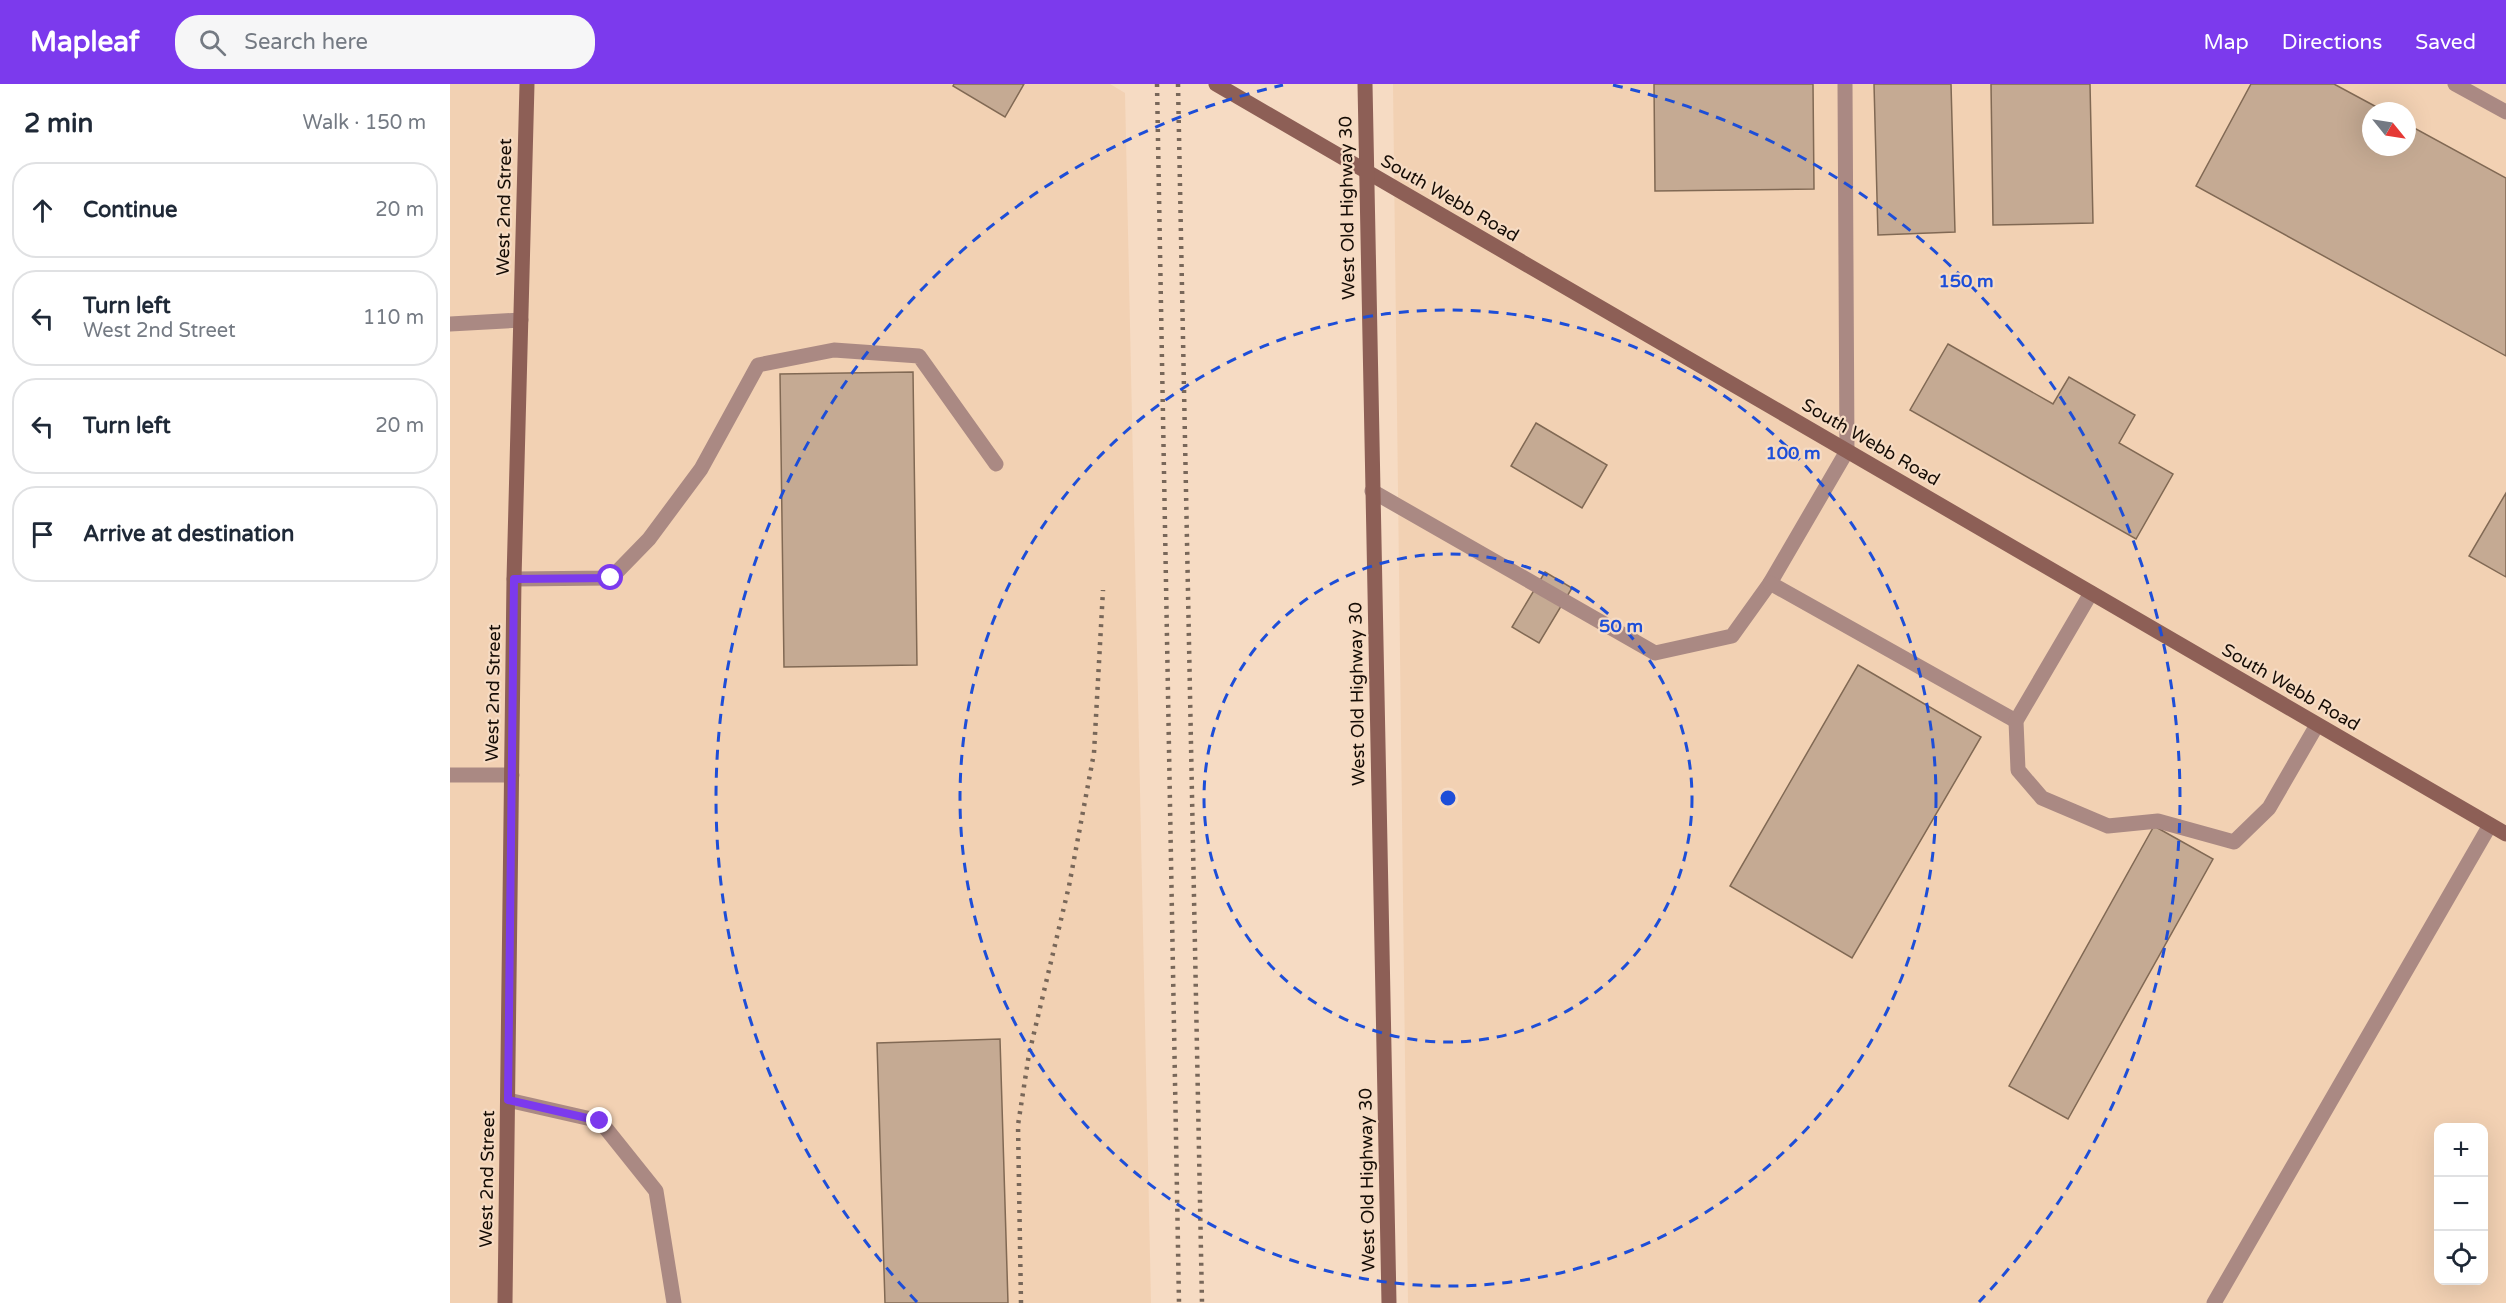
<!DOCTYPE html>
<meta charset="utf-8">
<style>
:root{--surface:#fff;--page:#f6f6f7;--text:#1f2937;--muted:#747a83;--line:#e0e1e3;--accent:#7c3aed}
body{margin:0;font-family:"Varela Round",sans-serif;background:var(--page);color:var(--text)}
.controls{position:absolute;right:18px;bottom:18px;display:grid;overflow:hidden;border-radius:12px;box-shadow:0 6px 24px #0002}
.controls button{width:54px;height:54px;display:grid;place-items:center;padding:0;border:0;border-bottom:2px solid var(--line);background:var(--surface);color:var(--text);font:30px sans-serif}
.compass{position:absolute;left:1912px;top:18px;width:54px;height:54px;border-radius:50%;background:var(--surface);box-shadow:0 6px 24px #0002;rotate:120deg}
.stop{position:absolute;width:18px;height:18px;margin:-14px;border:4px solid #7c3aed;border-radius:50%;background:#fff}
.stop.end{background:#7c3aed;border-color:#fff;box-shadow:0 2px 6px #0008}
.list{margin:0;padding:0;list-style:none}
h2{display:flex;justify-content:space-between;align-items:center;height:78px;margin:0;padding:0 24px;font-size:26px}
h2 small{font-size:20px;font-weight:400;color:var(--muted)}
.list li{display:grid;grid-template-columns:39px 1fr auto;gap:18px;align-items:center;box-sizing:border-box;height:96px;margin:0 12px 12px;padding:0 12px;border:2px solid var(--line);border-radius:24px}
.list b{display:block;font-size:22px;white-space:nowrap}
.list p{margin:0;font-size:20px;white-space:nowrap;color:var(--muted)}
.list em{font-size:20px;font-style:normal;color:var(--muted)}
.icon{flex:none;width:33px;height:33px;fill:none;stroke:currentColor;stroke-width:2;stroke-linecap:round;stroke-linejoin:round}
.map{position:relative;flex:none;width:2056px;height:1219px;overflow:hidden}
header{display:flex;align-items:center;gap:36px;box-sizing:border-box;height:84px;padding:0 30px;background:var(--accent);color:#fff}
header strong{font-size:28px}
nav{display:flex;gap:33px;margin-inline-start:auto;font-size:21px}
.search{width:420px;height:54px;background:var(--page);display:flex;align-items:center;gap:15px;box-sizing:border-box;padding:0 21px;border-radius:24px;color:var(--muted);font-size:22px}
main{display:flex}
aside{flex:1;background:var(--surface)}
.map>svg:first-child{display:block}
.built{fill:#f2d1b3;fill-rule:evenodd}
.building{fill:#c5aa93;stroke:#816954;stroke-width:1.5}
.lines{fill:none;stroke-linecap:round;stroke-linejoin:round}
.lane{stroke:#aa8983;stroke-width:15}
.secondary{stroke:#8d5f56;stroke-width:15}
.rail{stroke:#786759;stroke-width:4.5;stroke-dasharray:3 6;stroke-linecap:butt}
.route{stroke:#7c3aed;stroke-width:8}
.ring{fill:none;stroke:#1d4ed8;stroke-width:3;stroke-dasharray:10 8}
.labels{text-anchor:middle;stroke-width:4.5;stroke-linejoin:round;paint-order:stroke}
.street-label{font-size:18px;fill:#150c05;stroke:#f6dbc3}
.centre{fill:#1d4ed8;stroke:#f6dbc3;stroke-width:3}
.ring-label{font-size:18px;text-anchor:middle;font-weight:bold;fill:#1d4ed8;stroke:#f6dbc3;stroke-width:4.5;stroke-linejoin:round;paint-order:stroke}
</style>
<header>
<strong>Mapleaf</strong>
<div class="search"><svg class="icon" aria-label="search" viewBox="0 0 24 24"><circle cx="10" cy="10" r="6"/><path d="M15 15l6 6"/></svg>Search here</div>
<nav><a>Map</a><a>Directions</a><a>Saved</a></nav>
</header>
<main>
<aside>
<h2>2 min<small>Walk · 150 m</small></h2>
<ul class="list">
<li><svg class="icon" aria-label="ahead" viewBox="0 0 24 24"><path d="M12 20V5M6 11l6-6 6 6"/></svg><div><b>Continue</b></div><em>20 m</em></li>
<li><svg class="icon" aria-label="left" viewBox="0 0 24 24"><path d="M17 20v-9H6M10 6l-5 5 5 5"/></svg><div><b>Turn left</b><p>West 2nd Street</p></div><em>110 m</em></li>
<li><svg class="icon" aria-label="left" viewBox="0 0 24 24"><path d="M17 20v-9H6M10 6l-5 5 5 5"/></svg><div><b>Turn left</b></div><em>20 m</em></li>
<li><svg class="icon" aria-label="arrive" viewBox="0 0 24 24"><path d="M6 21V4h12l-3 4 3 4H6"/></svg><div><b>Arrive at destination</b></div></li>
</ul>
</aside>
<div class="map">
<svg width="2056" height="1219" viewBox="0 0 2056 1219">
<rect width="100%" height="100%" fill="#f6dbc3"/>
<g class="built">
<polygon points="0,0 660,0 675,9 701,1219 0,1219"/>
<path d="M943 0H2056V1219H958ZM1921 27H1957V63H1921ZM1988 1044H2034V1196H1988Z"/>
</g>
<g class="building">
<polygon points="504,0 574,0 555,33 503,2"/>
<polygon points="1204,0 1363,0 1364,105 1205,107"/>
<polygon points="1424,0 1501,0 1505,148 1428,151"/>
<polygon points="1541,0 1640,0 1643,139 1543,141"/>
<polygon points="1801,0 1884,0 1934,27 1921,27 1921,63 1957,63 1957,40 2056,94 2056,272 1746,102"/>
<polygon points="1498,260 1603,320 1619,293 1685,331 1669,359 1723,390 1686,455 1460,326"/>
<polygon points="463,288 467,581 334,583 330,290"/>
<polygon points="1086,339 1157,381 1132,424 1061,382"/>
<polygon points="2056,409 2056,493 2019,472"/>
<polygon points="1095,488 1122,504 1089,559 1062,543"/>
<polygon points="1408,581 1531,653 1402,874 1280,802"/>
<polygon points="1704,742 1763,775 1618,1035 1559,1002"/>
<polygon points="550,955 558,1219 435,1219 427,959"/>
</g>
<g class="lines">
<g class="lane">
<polyline points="2005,0 2056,28"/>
<polyline points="0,240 71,236"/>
<polyline points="922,407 1205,569 1282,552 1320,499 1397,367 1395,0"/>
<polyline points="64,495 161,494 199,455 251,385 308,281 384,266 469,272 546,380"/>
<polyline points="1320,499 1566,637"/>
<polyline points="1641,509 1566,637 1568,686 1592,714 1658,742 1708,737 1784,758 1819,724 1867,641"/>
<polyline points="0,691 62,691"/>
<polyline points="58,1016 150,1037 206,1107 224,1219"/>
<polyline points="1764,1219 2040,741"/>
</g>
<g class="secondary">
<polyline points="766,0 2056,750"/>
<polyline points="915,0 939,1219"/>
<polyline points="55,1219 64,495 77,0"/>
</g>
<g class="rail">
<polyline points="707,0 729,1219"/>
<polyline points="728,0 752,1219"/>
<polyline points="571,1219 568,1041 579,970 619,802 644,669 653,506"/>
</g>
</g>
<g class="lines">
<polyline class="route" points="150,1037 58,1016 64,495 161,494"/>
</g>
<g class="ring">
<circle cx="998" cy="714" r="244"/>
<circle cx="998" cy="714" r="488"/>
<path d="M467 1218A732 732 0 0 1 833 1M1163 1A732 732 0 0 1 1529 1218"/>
</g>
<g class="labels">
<g class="street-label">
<text transform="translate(1000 114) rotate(30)" y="6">South Webb Road</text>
<text transform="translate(54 123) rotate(-89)" y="6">West 2nd Street</text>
<text transform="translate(897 124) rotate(-91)" y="6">West Old Highway 30</text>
<text transform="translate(1421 358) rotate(30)" y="6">South Webb Road</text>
<text transform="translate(1841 603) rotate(30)" y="6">South Webb Road</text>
<text transform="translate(43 609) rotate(-89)" y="6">West 2nd Street</text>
<text transform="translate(907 610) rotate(-91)" y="6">West Old Highway 30</text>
<text transform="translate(37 1095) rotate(-89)" y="6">West 2nd Street</text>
<text transform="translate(917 1096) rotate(-91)" y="6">West Old Highway 30</text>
</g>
</g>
<circle cx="998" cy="714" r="9" class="centre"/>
<g class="ring-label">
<text x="1516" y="203">150 m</text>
<text x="1343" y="375">100 m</text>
<text x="1171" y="548">50 m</text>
</g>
</svg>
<div class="controls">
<button>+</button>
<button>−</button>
<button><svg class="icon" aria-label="locate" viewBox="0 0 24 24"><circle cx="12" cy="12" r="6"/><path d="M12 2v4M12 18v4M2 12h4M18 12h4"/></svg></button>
</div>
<svg class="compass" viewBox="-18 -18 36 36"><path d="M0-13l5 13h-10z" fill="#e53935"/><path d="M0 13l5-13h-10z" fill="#747a83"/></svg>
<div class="stop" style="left:161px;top:494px"></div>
<div class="stop end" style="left:150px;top:1037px"></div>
</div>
</main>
